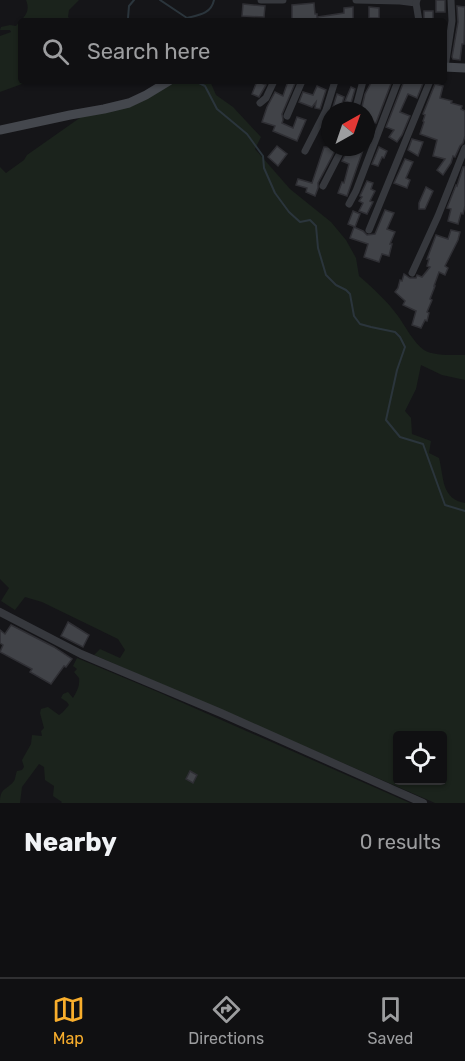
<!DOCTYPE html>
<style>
:root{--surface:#101012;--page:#19191b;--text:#f1f3f6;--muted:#9c9d9f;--line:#303032;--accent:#f9ae2c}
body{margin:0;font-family:Rubik,sans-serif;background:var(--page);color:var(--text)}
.controls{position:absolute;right:18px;bottom:18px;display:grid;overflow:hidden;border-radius:6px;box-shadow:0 2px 4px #0004}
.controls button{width:54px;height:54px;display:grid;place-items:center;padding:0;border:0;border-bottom:2px solid var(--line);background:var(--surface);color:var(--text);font:30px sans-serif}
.compass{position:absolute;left:321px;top:102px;width:54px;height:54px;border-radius:50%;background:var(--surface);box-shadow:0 2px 4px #0004;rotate:40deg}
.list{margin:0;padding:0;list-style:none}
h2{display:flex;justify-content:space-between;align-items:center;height:78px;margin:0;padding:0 24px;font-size:26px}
h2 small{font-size:20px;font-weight:400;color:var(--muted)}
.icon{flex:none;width:33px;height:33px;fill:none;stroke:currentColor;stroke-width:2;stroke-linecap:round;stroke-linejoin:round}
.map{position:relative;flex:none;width:465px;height:803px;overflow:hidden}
.search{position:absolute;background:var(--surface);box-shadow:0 2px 4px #0004;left:18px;right:18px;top:18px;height:66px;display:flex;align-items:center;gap:15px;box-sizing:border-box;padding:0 21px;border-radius:6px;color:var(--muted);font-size:22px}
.sheet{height:174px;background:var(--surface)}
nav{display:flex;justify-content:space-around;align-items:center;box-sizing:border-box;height:84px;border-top:2px solid var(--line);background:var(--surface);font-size:16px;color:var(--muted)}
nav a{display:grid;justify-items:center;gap:3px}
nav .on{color:var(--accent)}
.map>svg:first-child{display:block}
.green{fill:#1b231c;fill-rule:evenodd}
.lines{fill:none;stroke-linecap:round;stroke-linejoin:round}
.stream{stroke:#2b353c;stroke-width:2}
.building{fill:#414348;stroke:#2f2f34;stroke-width:1.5}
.minor{stroke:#36383d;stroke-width:7}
.tertiary{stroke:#36383d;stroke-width:8}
.secondary{stroke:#44474d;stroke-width:9}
</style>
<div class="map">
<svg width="465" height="803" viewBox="0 0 465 803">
<rect width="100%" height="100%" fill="#151518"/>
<g class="green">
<path d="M26 0H79L69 10 68 17 72 21H21V81H30L0 92V36L11 32 10 30H0L1 27 10 25 16 26C24 17 31 12 26 0Z"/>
<path d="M175 81H210L216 95 233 107 261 137 255 149 290 189 331 222 346 240 356 258 359 276C373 288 387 301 398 316 405 326 414 343 424 350 433 356 454 355 465 355V380L442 375 421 365 416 389 405 411 411 418 412 434 431 441 429 453 439 458C444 477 441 499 465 503V803H435L94 655 100 649 120 658 125 650 118 639 42 602 25 597 15 610 1 601 9 588 0 579V167L6 173 24 160 27 155 81 117 155 94ZM398 736H442V780H398Z"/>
<path d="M77 658 158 692 410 803H61L62 802 53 796 54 786 45 780 44 767 39 764 22 787 20 803H0C0 787 6 791 14 781 15 780 16 773 17 771L22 770 24 767 22 760 31 744 32 735 42 736 41 731 44 728 40 713 41 709 48 707 59 715 63 712 69 705 67 702 61 698 63 694 68 692 73 698C77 691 80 686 79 678L74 672 77 669 73 666Z"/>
</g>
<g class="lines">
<g class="stream">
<path d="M160 0 187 18C199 15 211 14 214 0"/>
<polyline points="130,21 128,18 129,6 134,0"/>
<polyline points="195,81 205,86 217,109 247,134 263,156 264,168 275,193 289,212 300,222 310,220 316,226 318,248 326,275 336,285 346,290 350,294 354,316 360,324 371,327 395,332 400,337 405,347 397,370 386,420 400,437 423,444 445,505 465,511"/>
</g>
</g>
<g class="building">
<rect x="436" y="0" width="9" height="12"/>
<polygon points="314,3 315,14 317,14 317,21 292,21 292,5"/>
<polygon points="243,4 265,6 264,17 242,16"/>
<polygon points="457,6 465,7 464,44 462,44 460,60 453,59 452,57 458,22"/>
<polygon points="353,7 353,21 318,21 318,17 344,13 344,8"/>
<polygon points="369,7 379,8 379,18 369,18"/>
<rect x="424" y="11" width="9" height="8"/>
<polygon points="257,81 266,85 259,97 252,94"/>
<polygon points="288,81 296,81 282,114 283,120 282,123 293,128 297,117 306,120 297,141 273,131 275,126 262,122 267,107 275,92 283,96"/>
<polygon points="372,81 392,81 376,123 373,122 368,142 366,142 366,111 361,111 365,94"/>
<polygon points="404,81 424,81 417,98 408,94 400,112 410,116 402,135 397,142 389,137 394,130 386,127"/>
<polygon points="435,84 443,86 440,98 452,101 451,103 462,106 461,109 465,111 465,136 463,143 460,146 455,157 453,156 451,163 443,175 437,170 445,159 433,156 437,140 420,134 424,122 423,121 425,115 423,114"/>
<polygon points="317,86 326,90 320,109 315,108 316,102 312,107 299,102 303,92 313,95"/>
<polygon points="351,87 355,89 351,103 345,101"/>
<polygon points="337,94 344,97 340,111 332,110"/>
<polygon points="412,139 423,142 418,156 408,150"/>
<polygon points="277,146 287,154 278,166 268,157"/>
<polygon points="324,147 337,147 318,183 318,188 315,196 306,192 307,188 296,185 298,179 312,183"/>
<polygon points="349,147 364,147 347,196 338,193 342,182 344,183 349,164 342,161"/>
<polygon points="379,147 387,151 384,158 382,157 378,166 372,164"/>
<polygon points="405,159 413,162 406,178 410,180 407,188 394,183"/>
<polygon points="463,167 465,167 465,206 463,214 461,213 458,224 448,221 451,209 447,208 456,185 457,186"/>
<polygon points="367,181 373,183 371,189 375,191 370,201 373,202 367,214 359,211 363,203 359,201 362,197 360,196"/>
<polygon points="426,187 433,191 425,209 419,209 419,203"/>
<polygon points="385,210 394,213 387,229 395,232 390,244 392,244 389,256 382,254 379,262 364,257 368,244 350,238 354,227 363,231 367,235 375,234"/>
<polygon points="353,211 360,214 355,227 348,224"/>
<polygon points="451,230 460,232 458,240 445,266 448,268 445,275 439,272 434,286 435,286 430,299 432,300 427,312 429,313 427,321 425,320 421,328 412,325 416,311 403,305 405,301 395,292 398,288 400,280 402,281 404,274 410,278 416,278 417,275 422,277 430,267 427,266 429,259 427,259 436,235 448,239"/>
<polygon points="68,622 89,635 83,647 61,636"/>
<polygon points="11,625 54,647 72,659 66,667 64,666 51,684 30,672 32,669 0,652 3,645 0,643 0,630 5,634"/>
<polygon points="190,771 197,775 193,783 186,779"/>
</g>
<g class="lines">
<g class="minor">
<polyline points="261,0 283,0"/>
<polyline points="356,0 400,1 416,3"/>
<polyline points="417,0 416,3 419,21"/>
<polyline points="445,67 452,21 451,0"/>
<polyline points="260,103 266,98 274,81"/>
<polyline points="355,111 363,81"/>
<polyline points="287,116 302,81"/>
<polyline points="305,151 326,110 335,81"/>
<polyline points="323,186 343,147"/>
<polyline points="349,204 356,191 398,81"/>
<polyline points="369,230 430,81"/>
<polyline points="412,273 438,216 465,148"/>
</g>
<polyline class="tertiary" points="0,612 81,654 221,713 423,803"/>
<g class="secondary">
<polyline points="444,67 465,68"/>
<polyline points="0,130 70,115 104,109 129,103 146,95 169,81"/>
</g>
</g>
</svg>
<div class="controls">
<button><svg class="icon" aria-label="locate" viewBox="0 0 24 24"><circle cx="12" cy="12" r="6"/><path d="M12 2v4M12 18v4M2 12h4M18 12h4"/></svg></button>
</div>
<svg class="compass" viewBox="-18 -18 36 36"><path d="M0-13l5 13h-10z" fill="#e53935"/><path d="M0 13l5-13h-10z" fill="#9c9d9f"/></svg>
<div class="search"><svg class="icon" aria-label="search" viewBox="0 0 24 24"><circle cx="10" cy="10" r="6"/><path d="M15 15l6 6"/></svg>Search here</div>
</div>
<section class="sheet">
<h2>Nearby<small>0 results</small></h2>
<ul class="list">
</ul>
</section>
<nav>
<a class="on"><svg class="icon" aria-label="map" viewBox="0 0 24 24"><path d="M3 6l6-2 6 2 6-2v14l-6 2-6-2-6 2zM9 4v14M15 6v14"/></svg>Map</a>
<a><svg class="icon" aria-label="directions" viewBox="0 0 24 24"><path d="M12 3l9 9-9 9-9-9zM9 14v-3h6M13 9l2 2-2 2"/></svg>Directions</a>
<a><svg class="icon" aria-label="saved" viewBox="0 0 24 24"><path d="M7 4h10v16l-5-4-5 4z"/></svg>Saved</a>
</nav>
